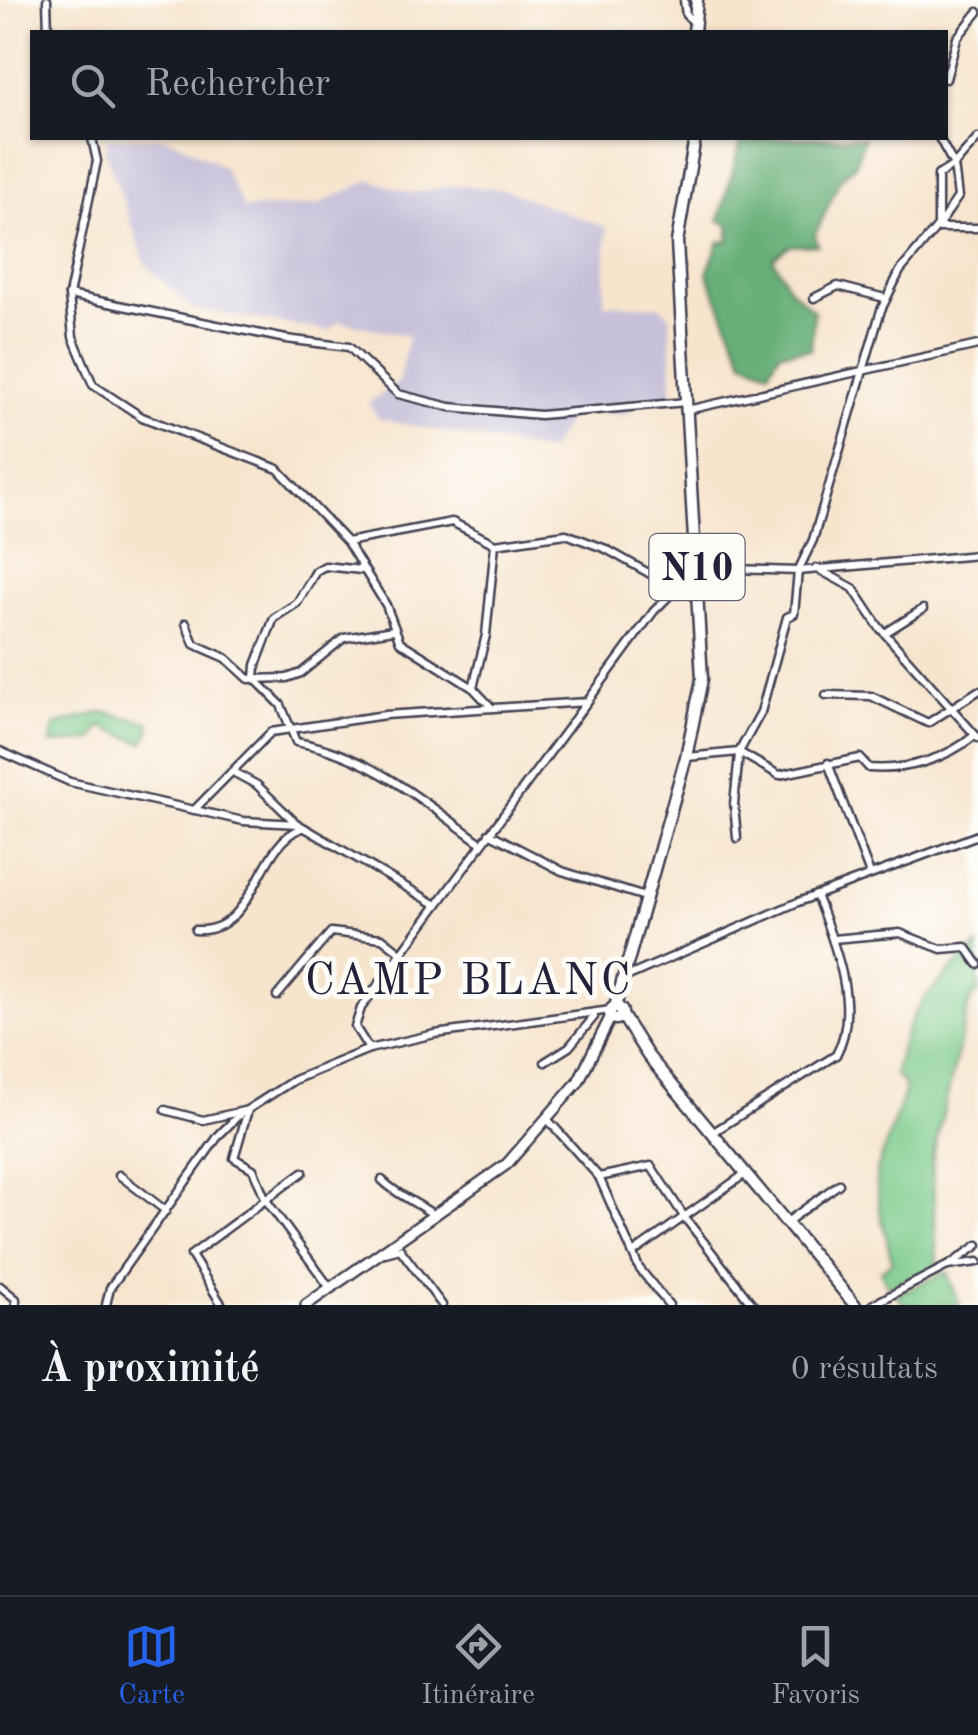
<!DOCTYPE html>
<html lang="fr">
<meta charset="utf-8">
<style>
:root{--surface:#171b24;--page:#242831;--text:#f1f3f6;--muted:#9ea1a6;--line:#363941;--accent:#2563eb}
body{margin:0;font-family:"Old Standard TT",serif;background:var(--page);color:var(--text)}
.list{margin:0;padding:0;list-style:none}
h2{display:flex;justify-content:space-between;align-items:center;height:130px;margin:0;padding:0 40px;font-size:42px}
h2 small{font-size:32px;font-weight:400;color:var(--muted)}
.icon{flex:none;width:55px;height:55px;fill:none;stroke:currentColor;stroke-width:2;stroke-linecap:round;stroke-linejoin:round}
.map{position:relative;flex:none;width:978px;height:1305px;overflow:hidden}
.search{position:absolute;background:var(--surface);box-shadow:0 2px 8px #0004;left:30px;right:30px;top:30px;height:110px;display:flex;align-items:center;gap:25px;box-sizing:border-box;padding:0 35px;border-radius:0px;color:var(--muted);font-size:38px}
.sheet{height:290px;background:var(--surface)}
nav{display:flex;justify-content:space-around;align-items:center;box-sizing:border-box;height:140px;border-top:2px solid var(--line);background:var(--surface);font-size:28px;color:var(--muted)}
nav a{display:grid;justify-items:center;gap:5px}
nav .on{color:var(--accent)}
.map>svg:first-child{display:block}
.industrial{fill:#c6c0d9}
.green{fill:#7dcb8b;stroke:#507663;stroke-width:2.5}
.forest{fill:#66af77;stroke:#446859;stroke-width:2.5}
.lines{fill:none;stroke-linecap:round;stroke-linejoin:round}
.minor-casing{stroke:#423f51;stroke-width:11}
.secondary-casing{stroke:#423f51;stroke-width:14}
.trunk-casing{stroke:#423f51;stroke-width:15}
.minor{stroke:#fff;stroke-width:6}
.secondary{stroke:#fff;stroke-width:9}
.trunk{stroke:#fff;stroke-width:10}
.labels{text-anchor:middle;stroke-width:10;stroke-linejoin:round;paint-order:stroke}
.shield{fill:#fdfcf7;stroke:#646373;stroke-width:2.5}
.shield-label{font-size:38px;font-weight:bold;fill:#22223b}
.quarter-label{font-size:45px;letter-spacing:2.5px;fill:#22223b;stroke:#fdfcf7}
</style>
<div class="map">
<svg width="978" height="1305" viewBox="0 0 978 1305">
<rect width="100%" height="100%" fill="#fdfcf7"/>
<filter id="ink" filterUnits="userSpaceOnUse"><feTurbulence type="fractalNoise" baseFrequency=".01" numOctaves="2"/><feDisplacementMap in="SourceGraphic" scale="20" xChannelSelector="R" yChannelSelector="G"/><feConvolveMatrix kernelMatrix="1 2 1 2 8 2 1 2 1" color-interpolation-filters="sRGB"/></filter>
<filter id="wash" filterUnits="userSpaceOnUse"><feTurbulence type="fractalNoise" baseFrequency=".0048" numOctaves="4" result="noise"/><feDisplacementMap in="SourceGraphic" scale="40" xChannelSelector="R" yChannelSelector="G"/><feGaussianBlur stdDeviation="2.25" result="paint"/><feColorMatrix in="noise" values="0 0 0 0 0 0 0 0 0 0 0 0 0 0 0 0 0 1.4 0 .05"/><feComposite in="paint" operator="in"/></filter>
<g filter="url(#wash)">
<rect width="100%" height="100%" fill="#f7e4cd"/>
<polygon class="industrial" points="109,138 164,138 178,142 223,167 244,209 317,205 370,180 412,193 456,185 503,189 607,228 604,304 659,306 670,315 672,399 632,400 629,415 573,411 549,452 379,419 368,403 399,382 408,336 339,321 330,331 193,309 147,267 104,148"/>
<g class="green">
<polygon points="103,712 149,722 151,730 143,743 101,726 93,740 51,744 54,725"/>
<path d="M978 945V993L970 1000 932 1160 937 1267 888 1287 881 1271 892 1261 879 1207 876 1173 904 1093V1084L895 1075C906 1007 929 991 978 945Z"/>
<polygon points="947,1272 960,1305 903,1305 897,1294"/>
</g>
<polygon class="forest" points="742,138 864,138 855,165 840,179 815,236 818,245 789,246 773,258 790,289 814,311 811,349 780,352 769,371 744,361 707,273 719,242 728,241 730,226 719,220"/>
</g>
<g filter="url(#ink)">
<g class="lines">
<g class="minor-casing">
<g id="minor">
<polyline points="47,0 48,32"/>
<polyline points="684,0 686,15 694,22"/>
<polyline points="946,79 957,38 978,12"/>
<polyline points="92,138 97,161 69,295 73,337 93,385 142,417 278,469 347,542 386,605 400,642 473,688 492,708"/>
<polyline points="939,225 958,197 954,165 939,138"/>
<polyline points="938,228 978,228"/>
<polyline points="69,295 286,339 349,347 398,394 450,407 540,415 686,402"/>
<polyline points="814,298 838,286 885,298"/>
<polyline points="687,410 978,345"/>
<polyline points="347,542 452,522 495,544 566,534 606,549 675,588"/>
<polyline points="816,568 853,588 879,627 978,738"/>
<path d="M361 570 325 566 316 571 297 603 274 618 256 665 255 679 281 705 296 742C368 754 423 801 481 843"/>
<polyline points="186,623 194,644 226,658 249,679 287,678 301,673 344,638 393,630"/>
<polyline points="885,633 923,609"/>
<polyline points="473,688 486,635 495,544"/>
<polyline points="826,695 871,696 928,723 978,691"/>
<polyline points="0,751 70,782 194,810 271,732 385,715 587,702 654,611 697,568 798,571 978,555"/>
<path d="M739 752 779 775 860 758 869 768C906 771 947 759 975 735"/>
<polyline points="687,757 739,752 761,712 787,617 794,614 798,571 813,540 881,310 900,271 938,226 938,175 954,165 978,138"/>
<polyline points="828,763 870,874"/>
<polyline points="233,772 257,785 297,824"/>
<polyline points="195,810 243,821 298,824 435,904"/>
<polyline points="489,833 562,871 645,897"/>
<polyline points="737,838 734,804 739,754"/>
<path d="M195 930C257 934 255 845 302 828"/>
<polyline points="833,939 900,933 941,949 966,947 978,964"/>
<polyline points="624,978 798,902 978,835"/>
<polyline points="277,996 331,932 382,938 400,952"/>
<polyline points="369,1049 355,1027 361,1008 587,702"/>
<polyline points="545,1062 569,1047 594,1017"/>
<polyline points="165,1110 203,1120 248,1110 234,1158 253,1169 266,1200 330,1288"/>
<polyline points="549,1121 599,1177 639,1268 669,1305"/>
<path d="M712 1133 836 1055C862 1008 833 940 816 895"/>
<polyline points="119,1175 166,1211"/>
<polyline points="599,1177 651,1166 685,1218 753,1305"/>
<path d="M382 1180C399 1197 417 1202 435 1216"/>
<polyline points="787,1222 839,1184"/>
<polyline points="385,1253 400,1249 442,1305"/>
<polyline points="633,1253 745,1174"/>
<polyline points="948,1266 978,1245"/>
<polyline points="0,1286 16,1299 16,1305"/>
<polyline points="106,1305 110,1288 219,1135 239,1115 294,1080 369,1049 435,1034 611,1010"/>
<polyline points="222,1305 191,1255 303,1172"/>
<polyline points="872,1305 947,1266 978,1262"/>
</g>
</g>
<g class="secondary-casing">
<polyline id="secondary" points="306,1305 507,1164 578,1082 611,1016"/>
</g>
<g class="trunk-casing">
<g id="trunk">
<polyline points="694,32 697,0"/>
<polyline points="615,1007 686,757 702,679 677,242 695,138"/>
<circle cx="616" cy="1013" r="6"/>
<polyline points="622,1015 648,1056 855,1305"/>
</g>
</g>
<use href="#minor" class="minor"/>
<use href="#secondary" class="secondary"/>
<use href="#trunk" class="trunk"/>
</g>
</g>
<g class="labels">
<rect class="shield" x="649.5" y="534" width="95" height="66" rx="8"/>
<g class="shield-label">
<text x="697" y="580">N10</text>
</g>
<g class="quarter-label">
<text x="469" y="994">CAMP BLANC</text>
</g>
</g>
</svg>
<div class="search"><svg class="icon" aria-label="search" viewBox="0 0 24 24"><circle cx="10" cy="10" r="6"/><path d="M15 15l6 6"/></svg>Rechercher</div>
</div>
<section class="sheet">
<h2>À proximité<small>0 résultats</small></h2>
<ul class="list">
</ul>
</section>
<nav>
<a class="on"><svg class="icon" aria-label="map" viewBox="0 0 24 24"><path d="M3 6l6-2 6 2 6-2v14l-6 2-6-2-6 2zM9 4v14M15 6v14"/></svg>Carte</a>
<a><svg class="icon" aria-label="directions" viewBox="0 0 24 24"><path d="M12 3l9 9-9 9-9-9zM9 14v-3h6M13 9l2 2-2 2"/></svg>Itinéraire</a>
<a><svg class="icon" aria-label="saved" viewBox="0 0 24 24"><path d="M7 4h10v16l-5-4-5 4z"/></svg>Favoris</a>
</nav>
